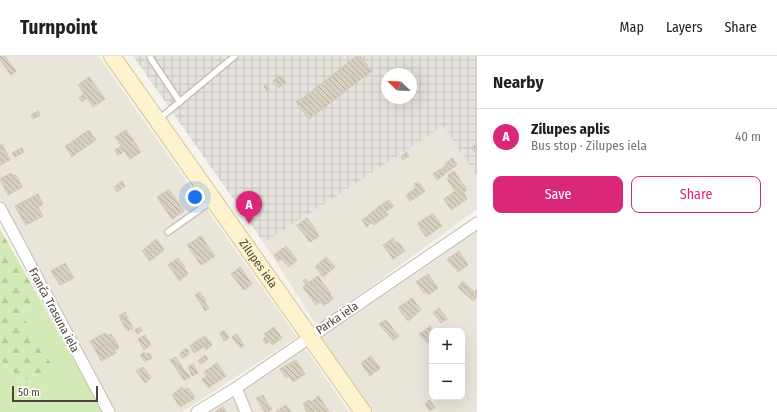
<!DOCTYPE html>
<meta charset="utf-8">
<style>
:root{--surface:#fff;--page:#f2f2f2;--text:#202124;--muted:#757577;--line:#e0e0e0;--accent:#db2777}
body{margin:0;font-family:"Fira Sans Condensed",sans-serif;background:var(--page);color:var(--text)}
.controls{position:absolute;right:12px;bottom:12px;display:grid;overflow:hidden;border-radius:8px;box-shadow:0 4px 16px #0002}
.controls button{width:36px;height:36px;display:grid;place-items:center;padding:0;border:0;border-bottom:1px solid var(--line);background:var(--surface);color:var(--text);font:20px sans-serif}
.compass{position:absolute;left:381px;top:12px;width:36px;height:36px;border-radius:50%;background:var(--surface);box-shadow:0 4px 16px #0002;rotate:293deg}
.scale{position:absolute;left:12px;bottom:10px;width:86px;box-sizing:border-box;padding-left:4px;border:2px solid #4b4439;border-top:0;font-size:11px;line-height:14px;white-space:nowrap;color:#4b4439;-webkit-text-stroke:3px #fff;paint-order:stroke}
.you{position:absolute;left:195px;top:141px;width:14px;height:14px;margin:-10px;border:3px solid #fff;border-radius:50%;background:#1a73e8;box-shadow:0 0 0 6px #1a73e833}
.badge{display:grid;place-items:center;width:26px;height:26px;border-radius:50%;background:var(--accent);color:#fff;font-size:13px;font-weight:700}
.pin{position:absolute;translate:-50% -33px;filter:drop-shadow(0 1px 2px #0008)}
.pin::after{content:'';position:absolute;top:21px;width:14px;height:12px;background:inherit;clip-path:polygon(0 0,100% 0,50% 100%)}
.list{margin:0;padding:0;list-style:none}
h2{display:flex;justify-content:space-between;align-items:center;height:52px;margin:0;padding:0 16px;font-size:17px}
h2 small{font-size:13px;font-weight:400;color:var(--muted)}
.list li{display:grid;grid-template-columns:26px 1fr auto;gap:12px;align-items:center;box-sizing:border-box;height:56px;padding:0 16px;border-top:1px solid var(--line)}
.list b{display:block;font-size:15px;white-space:nowrap}
.list p{margin:0;font-size:13px;white-space:nowrap;color:var(--muted)}
.list em{font-size:13px;font-style:normal;color:var(--muted)}
.actions{display:flex;gap:8px;padding:12px 16px}
.actions a{flex:1;padding:9px 0;border:1px solid var(--accent);border-radius:8px;text-align:center;font-size:14px;color:var(--accent)}
.actions .main{background:var(--accent);color:#fff}
.map{position:relative;flex:none;width:477px;height:356px;overflow:hidden}
header{display:flex;align-items:center;gap:24px;box-sizing:border-box;height:56px;padding:0 20px;background:var(--surface);border-bottom:1px solid var(--line)}
header strong{font-size:19px}
nav{display:flex;gap:22px;margin-inline-start:auto;font-size:14px}
main{display:flex}
aside{flex:1;background:var(--surface)}
.map>svg:first-child{display:block}
.residential{fill:#eae5da;fill-rule:evenodd}
.industrial{fill:url(#industrial-grid);fill-rule:evenodd}
.grass{fill:#d2eab5}
.forest{fill:url(#forest-firs)}
.building{fill:url(#building-back-hatch);stroke:#d3c7b4}
.lines{fill:none;stroke-linecap:round;stroke-linejoin:round}
.lane-casing{stroke:#c2bbae;stroke-width:8}
.street-casing{stroke:#c2bbae;stroke-width:13}
.secondary-casing{stroke:#d6c79b;stroke-width:18}
.lane{stroke:#fff;stroke-width:5.5}
.street{stroke:#fff;stroke-width:11}
.secondary{stroke:#fff3cd;stroke-width:16}
.labels{text-anchor:middle;stroke-width:4;stroke-linejoin:round;paint-order:stroke}
.street-label{font-size:12px;fill:#4b4439;stroke:#fff}
</style>
<header>
<strong>Turnpoint</strong>
<nav><a>Map</a><a>Layers</a><a>Share</a></nav>
</header>
<main>
<div class="map">
<svg width="477" height="356" viewBox="0 0 477 356">
<defs>
<pattern id="industrial-grid" width="8" height="8" patternUnits="userSpaceOnUse"><rect width="8" height="8" fill="#e6e2dd"/><path d="M0 4h8M4 0v8" fill="none" stroke="#c7c3be"/></pattern>
<pattern id="forest-firs" width="22" height="20" patternUnits="userSpaceOnUse"><rect width="22" height="20" fill="#d2eab5"/><path d="M5 1l3.5 6h-7zM16 11l3.5 6h-7z" fill="#b6ca9c"/></pattern>
<pattern id="building-back-hatch" width="6" height="6" patternUnits="userSpaceOnUse"><rect width="6" height="6" fill="#d8cfc1"/><path d="M-1 5l2 2M0 0l6 6M5-1l2 2" fill="none" stroke="#b1aa9e"/></pattern>
</defs>
<rect width="100%" height="100%" fill="#f6f3ec"/>
<g class="residential">
<polygon points="0,0 98,0 297,281 182,356 115,356 0,143"/>
<polygon points="443,69 477,120 477,153 317,270 264,187"/>
<path d="M477 174V356H373L318 279ZM432 275H462V341H432Z"/>
<polygon points="305,292 349,356 207,356"/>
</g>
<path class="industrial" d="M133 0H477V120L443 70 264 187ZM387 18H411V42H387Z"/>
<polygon class="grass" points="37,238 102,356 0,356 0,304 23,325 22,259"/>
<polygon class="forest" points="0,173 37,238 22,259 53,311 23,325 0,304"/>
<g class="building">
<polygon points="0,0 5,0 16,15 11,19 0,4"/>
<polygon points="357,0 360,0 372,15 357,26 344,10"/>
<polygon points="344,10 357,26 316,58 303,42"/>
<polygon points="280,19 286,26 279,32 273,25"/>
<polygon points="89,21 105,43 93,51 87,42 82,46 79,42 84,37 78,29"/>
<polygon points="266,28 270,33 267,35 264,31"/>
<polygon points="303,42 316,58 309,63 296,46"/>
<polygon points="38,55 40,59 33,63 31,59"/>
<polygon points="89,74 92,79 73,92 70,87"/>
<polygon points="126,74 141,96 130,103 124,95 118,99 115,94 121,90 115,81"/>
<polygon points="92,79 96,84 77,97 73,92"/>
<polygon points="70,87 77,97 72,101 65,90"/>
<polygon points="477,87 477,98 471,92"/>
<polygon points="2,88 10,104 0,109 0,89"/>
<polygon points="22,92 24,96 15,101 12,97"/>
<polygon points="407,96 409,100 403,104 401,100"/>
<polygon points="452,102 457,109 450,114 445,108"/>
<polygon points="446,109 450,114 447,116 444,111"/>
<polygon points="444,111 447,116 444,119 440,114"/>
<polygon points="440,113 444,119 437,124 433,118"/>
<polygon points="454,115 467,134 463,136 467,143 451,154 444,143 455,135 447,123 449,121 448,119"/>
<polygon points="11,117 13,120 16,119 22,131 8,139 0,123"/>
<polygon points="122,125 125,130 117,136 114,131"/>
<polygon points="418,126 421,129 416,132 414,128"/>
<polygon points="421,129 425,135 418,140 413,134"/>
<polygon points="169,133 184,155 172,163 157,141"/>
<polygon points="413,134 418,140 410,145 406,139"/>
<polygon points="38,138 43,148 38,151 43,160 26,169 15,150"/>
<polygon points="389,144 392,148 387,152 384,147"/>
<polygon points="384,147 387,152 392,148 394,150 387,155 382,148"/>
<polygon points="381,149 388,159 378,166 371,157"/>
<polygon points="371,157 378,166 374,169 372,166 367,171 362,164"/>
<polygon points="433,157 442,170 426,181 419,171 420,171 418,167"/>
<polygon points="307,162 313,170 303,177 297,169"/>
<polygon points="313,170 319,180 310,186 303,177"/>
<polygon points="201,180 215,200 201,209 187,189"/>
<polygon points="393,182 396,187 398,186 405,195 393,203 383,189"/>
<polygon points="156,183 160,188 146,200 142,195"/>
<polygon points="160,188 164,194 150,205 146,200"/>
<polygon points="286,190 297,204 289,211 282,203 278,205 274,199"/>
<polygon points="459,195 468,209 458,216 455,211 454,212 447,203"/>
<polygon points="326,201 335,211 323,221 315,211"/>
<polygon points="178,202 185,211 175,218 168,209"/>
<polygon points="65,207 74,222 60,229 51,215"/>
<polygon points="240,211 252,228 244,234 231,218"/>
<polygon points="184,212 188,218 179,225 175,219"/>
<polygon points="428,218 438,232 428,239 426,236 424,237 416,226"/>
<polygon points="318,220 331,238 330,239 333,243 324,250 320,246 316,249 303,231 306,229 303,224 306,223 308,227"/>
<polygon points="463,225 468,230 463,236 458,231"/>
<polygon points="468,230 474,236 469,241 463,236"/>
<polygon points="477,233 477,241 473,245 469,241"/>
<polygon points="200,236 206,245 201,248 195,239"/>
<polygon points="412,242 421,254 408,265 398,252"/>
<polygon points="205,246 209,252 205,255 201,248"/>
<polygon points="439,252 447,263 441,267 433,257"/>
<polygon points="125,256 127,261 121,264 119,260"/>
<polygon points="127,261 133,272 127,275 121,264"/>
<polygon points="386,264 399,280 393,284 379,268"/>
<polygon points="430,270 433,274 427,278 424,275"/>
<polygon points="140,271 142,275 137,278 135,274"/>
<polygon points="274,271 282,282 272,289 269,285 266,288 263,283 266,280 264,278"/>
<polygon points="224,274 229,282 224,285 220,277"/>
<polygon points="433,274 433,275 432,275 431,284 427,278"/>
<polygon points="424,275 431,284 427,287 419,278"/>
<polygon points="105,277 107,280 111,278 115,284 96,295 90,285"/>
<polygon points="237,278 239,282 235,285 232,281"/>
<polygon points="145,279 151,289 144,294 138,283"/>
<polygon points="205,280 210,286 207,288 203,282"/>
<polygon points="203,281 207,288 199,294 195,286"/>
<polygon points="239,282 244,289 240,292 235,285"/>
<polygon points="115,284 119,292 114,294 116,297 101,305 96,295"/>
<polygon points="195,286 199,294 194,297 190,290"/>
<polygon points="210,286 212,289 206,294 204,291"/>
<polygon points="185,293 187,293 188,294 189,296 188,299 184,302 182,302 180,299 180,297"/>
<polygon points="144,296 145,299 149,297 152,302 145,306 140,299"/>
<polygon points="205,299 208,303 201,308 198,305"/>
<polygon points="371,300 380,312 370,320 361,307"/>
<polygon points="176,301 179,306 174,310 170,304"/>
<polygon points="296,304 305,318 293,326 289,320 286,322 280,313"/>
<polygon points="179,306 182,311 177,314 174,310"/>
<polygon points="217,307 226,320 208,332 202,323 207,320 204,316"/>
<polygon points="193,308 198,317 192,320 188,311"/>
<polygon points="143,311 151,322 145,327 136,315"/>
<polygon points="182,311 190,321 184,324 177,314"/>
<polygon points="182,331 184,334 188,332 195,342 180,351 172,339"/>
<polygon points="263,339 268,348 262,352 256,342"/>
<polygon points="319,340 329,356 307,356 304,351 305,350 303,348 309,344 311,346"/>
<polygon points="429,344 435,351 430,355 425,348"/>
<polygon points="268,348 272,353 268,356 265,356 262,352"/>
<polygon points="286,349 291,356 284,356 281,352"/>
<polygon points="223,351 226,356 215,356"/>
<polygon points="281,352 284,356 276,356"/>
</g>
<g class="lines">
<g class="lane-casing">
<g id="lane">
<polyline points="150,0 151,3 180,46"/>
<polyline points="159,63 235,0"/>
<polyline points="168,176 213,144"/>
</g>
</g>
<g class="street-casing">
<g id="street">
<polyline points="0,152 109,356"/>
<polyline points="236,332 246,356"/>
<polyline points="197,356 236,332 477,167"/>
</g>
</g>
<g class="secondary-casing">
<g id="secondary">
<path id="s1" d="M112 0 363 356"/>
</g>
</g>
<use href="#lane" class="lane"/>
<use href="#street" class="street"/>
<use href="#secondary" class="secondary"/>
</g>
<g class="labels">
<g class="street-label">
<text dy="4" stroke="none"><textPath href="#s1" startOffset="254">Zilupes iela</textPath></text>
<text transform="translate(54 254) rotate(62)" y="4">Franča Trasuna iela</text>
<text transform="translate(337 262) rotate(-34)" y="4">Parka iela</text>
</g>
</g>
</svg>
<div class="controls">
<button>+</button>
<button>−</button>
</div>
<svg class="compass" viewBox="-18 -18 36 36"><path d="M0-13l5 13h-10z" fill="#e53935"/><path d="M0 13l5-13h-10z" fill="#757577"/></svg>
<div class="scale">50 m</div>
<div class="you"></div>
<div class="pin badge" style="left:249px;top:168px">A</div>
</div>
<aside>
<h2>Nearby<small></small></h2>
<ul class="list">
<li><span class="badge">A</span><div><b>Zilupes aplis</b><p>Bus stop · Zilupes iela</p></div><em>40 m</em></li>
</ul>
<div class="actions"><a class="main">Save</a><a>Share</a></div>
</aside>
</main>
